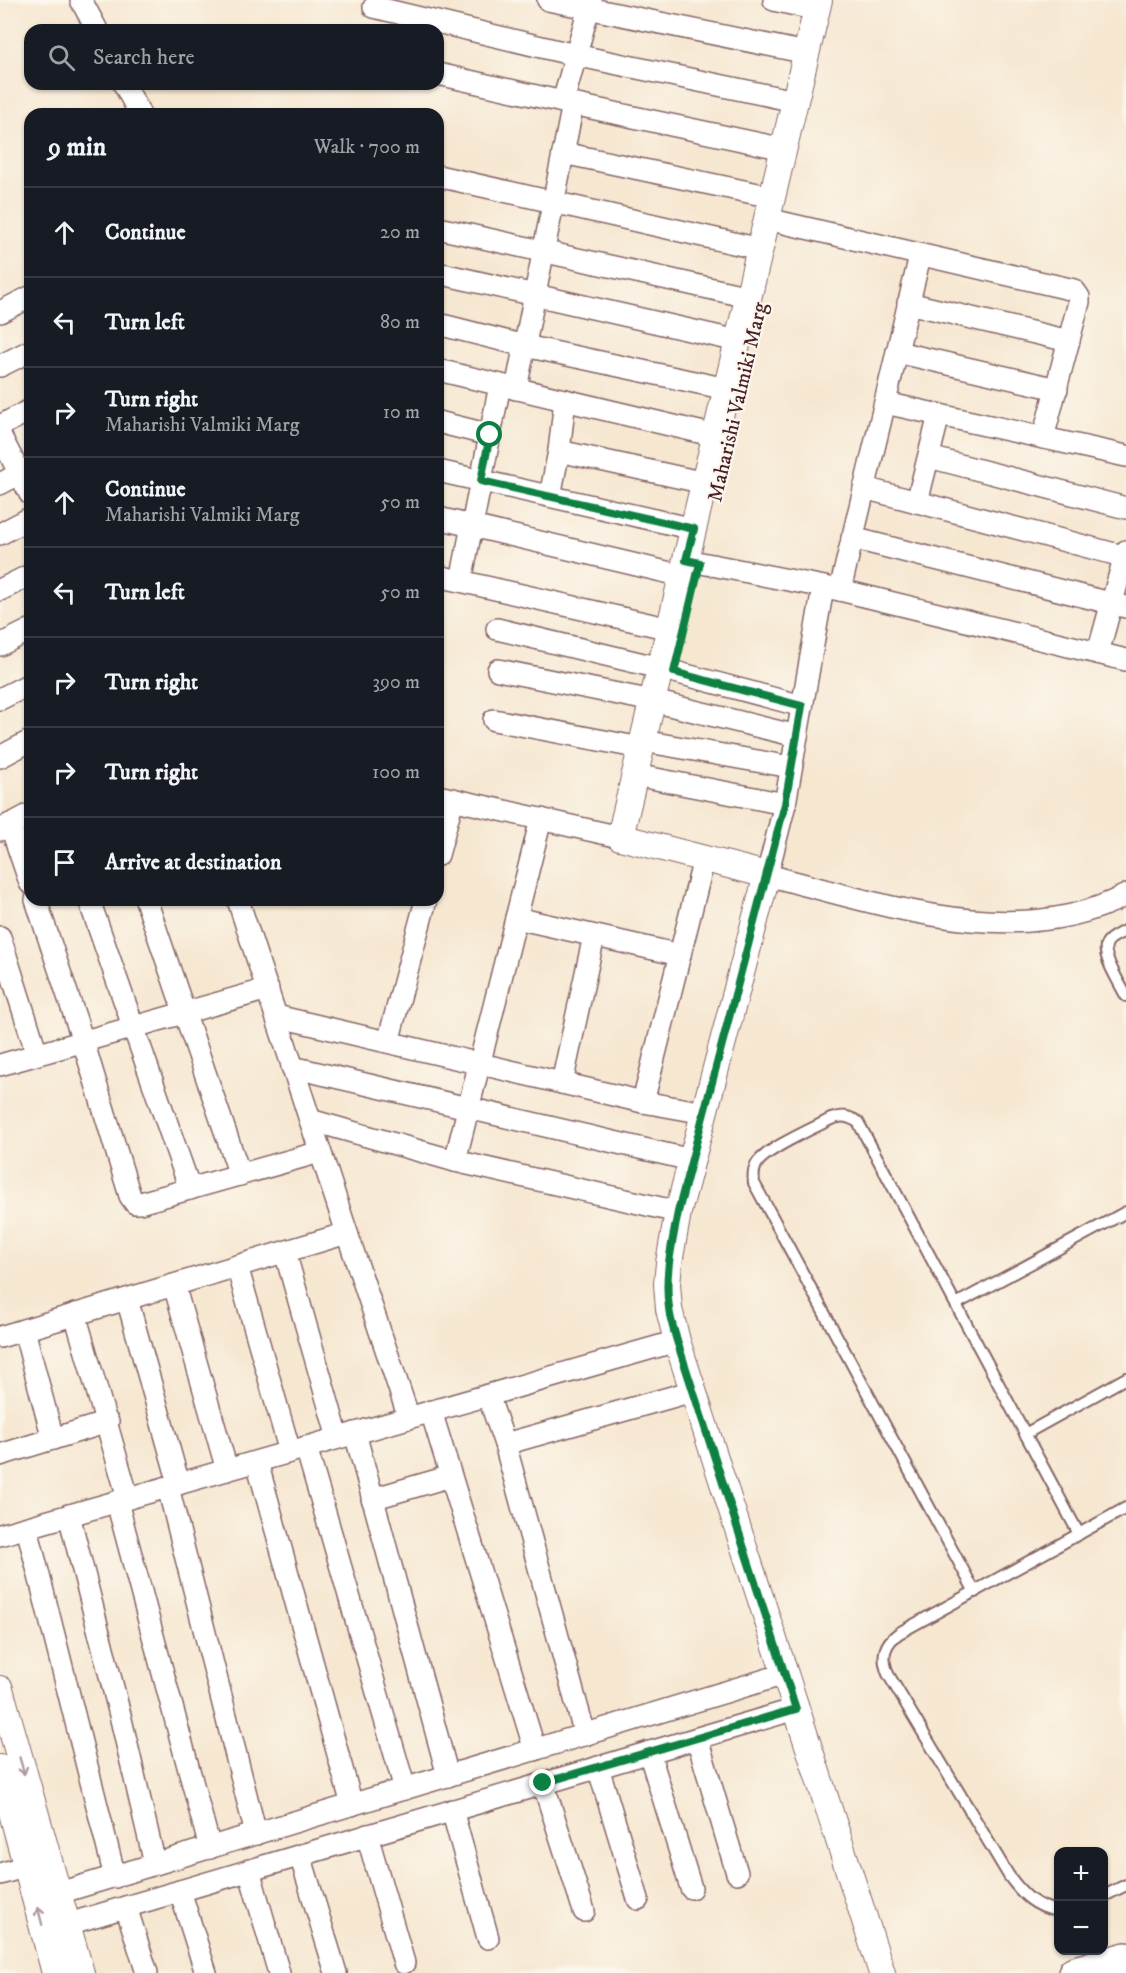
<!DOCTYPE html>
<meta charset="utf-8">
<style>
:root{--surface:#171b24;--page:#20242c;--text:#f1f3f6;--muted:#9ea1a6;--line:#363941}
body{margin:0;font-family:"IM FELL DW Pica",serif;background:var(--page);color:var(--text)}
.controls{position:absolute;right:18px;bottom:18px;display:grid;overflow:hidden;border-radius:12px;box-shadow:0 2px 4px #0004}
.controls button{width:54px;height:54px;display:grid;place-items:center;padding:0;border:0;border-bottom:2px solid var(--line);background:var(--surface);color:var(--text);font:30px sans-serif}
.stop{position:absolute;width:18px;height:18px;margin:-14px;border:4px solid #0b8043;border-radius:50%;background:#fff}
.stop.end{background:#0b8043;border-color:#fff;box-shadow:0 2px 6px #0008}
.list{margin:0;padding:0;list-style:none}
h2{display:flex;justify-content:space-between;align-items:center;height:78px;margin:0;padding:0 24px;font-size:26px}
h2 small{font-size:20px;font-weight:400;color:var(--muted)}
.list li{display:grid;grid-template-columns:39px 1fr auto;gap:18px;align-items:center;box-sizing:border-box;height:90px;padding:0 24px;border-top:2px solid var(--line)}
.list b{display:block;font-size:22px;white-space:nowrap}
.list p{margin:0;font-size:20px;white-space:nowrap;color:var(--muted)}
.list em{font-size:20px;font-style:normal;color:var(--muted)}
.icon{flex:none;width:33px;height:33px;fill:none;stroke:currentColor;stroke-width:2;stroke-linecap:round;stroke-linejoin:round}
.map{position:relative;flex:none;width:1126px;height:1973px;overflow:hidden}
.search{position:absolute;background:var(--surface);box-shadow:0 2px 4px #0004;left:24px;top:24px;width:420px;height:66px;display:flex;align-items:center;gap:15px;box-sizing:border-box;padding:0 21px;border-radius:18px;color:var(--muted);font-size:22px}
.panel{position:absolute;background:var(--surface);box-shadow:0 2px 4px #0004;left:24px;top:108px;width:420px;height:798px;border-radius:18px}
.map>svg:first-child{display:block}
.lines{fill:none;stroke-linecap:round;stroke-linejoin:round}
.service-casing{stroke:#866565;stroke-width:14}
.minor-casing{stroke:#866565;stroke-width:24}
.tertiary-casing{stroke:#866565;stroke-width:28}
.primary-casing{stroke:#866565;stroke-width:36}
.service{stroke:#fff;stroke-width:10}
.minor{stroke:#fff;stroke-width:21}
.tertiary{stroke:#fff;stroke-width:26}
.primary{stroke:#fff;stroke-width:33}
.oneway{stroke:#ae9aa0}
.route{stroke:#0b8043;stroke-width:8}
.labels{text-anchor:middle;stroke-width:4.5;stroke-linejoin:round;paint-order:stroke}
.street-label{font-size:21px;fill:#4a1f2b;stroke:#fbf7ec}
</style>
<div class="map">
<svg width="1126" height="1973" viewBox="0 0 1126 1973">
<rect width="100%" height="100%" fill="#fbf7ec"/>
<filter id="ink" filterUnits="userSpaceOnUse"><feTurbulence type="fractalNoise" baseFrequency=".0167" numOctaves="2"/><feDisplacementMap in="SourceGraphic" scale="12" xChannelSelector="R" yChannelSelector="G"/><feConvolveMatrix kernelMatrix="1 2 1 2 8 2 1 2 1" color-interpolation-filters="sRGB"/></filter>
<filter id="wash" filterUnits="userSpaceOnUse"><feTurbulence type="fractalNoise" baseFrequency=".008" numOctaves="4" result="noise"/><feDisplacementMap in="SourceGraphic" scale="24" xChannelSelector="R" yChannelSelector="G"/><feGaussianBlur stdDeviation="1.35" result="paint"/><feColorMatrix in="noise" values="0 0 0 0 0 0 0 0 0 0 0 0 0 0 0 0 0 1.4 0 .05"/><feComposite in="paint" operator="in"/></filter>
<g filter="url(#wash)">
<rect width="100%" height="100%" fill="#f6e7d1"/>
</g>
<g filter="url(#ink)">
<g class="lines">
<g class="service-casing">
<g id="service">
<path d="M1126 930C1120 934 1110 937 1107 943 1100 954 1121 985 1126 996"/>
<polyline points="956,1304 1126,1212"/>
<polyline points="1025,1434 1126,1378"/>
<path d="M975 1592 754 1183C753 1176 753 1171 756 1165 763 1150 814 1128 831 1119 843 1115 848 1116 858 1122L1079 1534"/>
<polyline points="1104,1896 1126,1885"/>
<path d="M1058 1911C1035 1907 1023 1895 1009 1876L888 1674C881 1656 884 1644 899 1633L1126 1508"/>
</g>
</g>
<g class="minor-casing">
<g id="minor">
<polyline points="81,0 97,30"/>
<polyline points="548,0 807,53"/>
<polyline points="774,0 817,10"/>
<polyline points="374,7 575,55 795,101"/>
<polyline points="438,74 563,102 591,0"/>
<polyline points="124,84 140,114"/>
<polyline points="563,102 784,149"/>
<polyline points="563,153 772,197"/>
<polyline points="438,176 760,249"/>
<polyline points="767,219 1074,290 1079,297 1079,302 1043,438"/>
<polyline points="438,228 749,297"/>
<polyline points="438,273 738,341"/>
<polyline points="908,303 1069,341"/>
<polyline points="0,312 30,297"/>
<polyline points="438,324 525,346 727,389"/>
<polyline points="897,352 1057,389"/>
<polyline points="0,366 30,351"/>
<polyline points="438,370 716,436"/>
<polyline points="516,389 573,104"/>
<polyline points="885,403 1126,456"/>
<polyline points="438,422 490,435"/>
<polyline points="0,426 30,410"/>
<polyline points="0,435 30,494"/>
<polyline points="559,451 705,483"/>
<polyline points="929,457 1126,508"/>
<polyline points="438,471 694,529"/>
<polyline points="0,484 30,468"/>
<polyline points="864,488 1126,557"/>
<polyline points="550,496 559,451 565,400"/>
<polyline points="917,502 939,415"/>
<polyline points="438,518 683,576"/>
<polyline points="0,534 30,518"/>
<polyline points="852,538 1126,607"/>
<polyline points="686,560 840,590 1126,660"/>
<polyline points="438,576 670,629"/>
<polyline points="461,581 500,385"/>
<path d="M823 588 785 804 767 875C878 903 1017 953 1126 895"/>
<polyline points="0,590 30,575"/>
<polyline points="840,590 920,256"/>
<polyline points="497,629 660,668 802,706"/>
<polyline points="0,645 30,630"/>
<polyline points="1098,653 1126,551"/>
<polyline points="498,670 653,701 797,736"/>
<polyline points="0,699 30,684"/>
<polyline points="494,720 641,748"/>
<polyline points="643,741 791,767"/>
<polyline points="0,757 30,741"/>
<polyline points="635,775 785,804"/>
<polyline points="438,796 620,837"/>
<polyline points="10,824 30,883"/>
<polyline points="0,830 30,814"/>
<polyline points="438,855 453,799"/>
<polyline points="36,900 83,1041 130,1196 135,1203 140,1203 320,1152"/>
<polyline points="89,900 190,1189"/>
<polyline points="146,900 240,1175"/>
<polyline points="238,900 347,1233"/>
<polyline points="516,918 680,955"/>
<polyline points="0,937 37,1054"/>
<polyline points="276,1016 643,1102 705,1113"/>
<polyline points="388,1042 426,900"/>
<polyline points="0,1065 268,989"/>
<polyline points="292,1067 691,1160"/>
<polyline points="562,1083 594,936"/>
<polyline points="643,1102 704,859"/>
<polyline points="310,1120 455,1161 678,1212"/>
<polyline points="455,1161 541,819"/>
<polyline points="285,1252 338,1438"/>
<polyline points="237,1266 290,1452"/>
<polyline points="174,1285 227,1470"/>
<polyline points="127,1299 179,1484"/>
<polyline points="75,1314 128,1498"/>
<polyline points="24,1330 53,1439"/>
<polyline points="0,1337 347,1233 409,1418"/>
<polyline points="488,1395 505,1444 585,1735"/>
<polyline points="431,1411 535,1750"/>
<polyline points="355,1433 448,1776"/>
<polyline points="505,1444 693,1391"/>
<polyline points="306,1447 405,1789"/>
<polyline points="0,1455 108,1422"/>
<polyline points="257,1462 352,1805"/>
<polyline points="168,1487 256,1834"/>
<polyline points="372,1499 451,1476"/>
<polyline points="117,1502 210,1848"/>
<polyline points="69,1515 120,1715 155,1864"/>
<polyline points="27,1528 115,1877"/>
<polyline points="0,1535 677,1341"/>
<polyline points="697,1738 737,1873"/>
<polyline points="649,1752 691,1888"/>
<polyline points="598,1767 638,1899"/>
<polyline points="543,1783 584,1911"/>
<polyline points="452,1810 488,1938"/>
<polyline points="367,1835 404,1963"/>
<polyline points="300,1855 336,1973"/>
<polyline points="249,1870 279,1973"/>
<polyline points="0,1874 40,1862"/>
<polyline points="180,1891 206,1973"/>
<polyline points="59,1893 785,1674"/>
<polyline points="126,1907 147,1973"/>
<polyline points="68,1924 796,1709"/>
</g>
</g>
<g class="tertiary-casing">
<g id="tertiary">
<polyline points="819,0 620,837 767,875 678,1212 669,1263 667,1284 669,1309 677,1341 882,1973"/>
<polyline points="0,1689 81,1973"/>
<polyline points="0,1768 55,1973"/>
</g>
</g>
<g class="primary-casing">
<polyline id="primary" points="1075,1973 1126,1959"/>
</g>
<use href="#service" class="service"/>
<use href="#minor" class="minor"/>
<use href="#tertiary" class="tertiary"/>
<use href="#primary" class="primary"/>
</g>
<defs><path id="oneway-shaft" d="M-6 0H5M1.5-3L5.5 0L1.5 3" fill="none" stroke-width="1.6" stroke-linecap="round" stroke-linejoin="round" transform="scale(1.5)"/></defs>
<g class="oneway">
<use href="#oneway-shaft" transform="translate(22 1766) rotate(74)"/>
<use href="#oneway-shaft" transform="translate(40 1916) rotate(-104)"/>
</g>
</g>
<g class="lines" filter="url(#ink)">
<path class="route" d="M490 435 481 481 694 529 686 560 700 563 674 672 802 706 785 804 678 1212C672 1244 664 1276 669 1308 670 1319 674 1330 677 1341L796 1709 543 1783"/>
</g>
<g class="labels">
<g class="street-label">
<text transform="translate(737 402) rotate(-77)" y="7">Maharishi Valmiki Marg</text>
</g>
</g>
</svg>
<div class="controls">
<button>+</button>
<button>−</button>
</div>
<div class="stop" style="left:490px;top:435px"></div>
<div class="stop end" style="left:543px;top:1783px"></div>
<div class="search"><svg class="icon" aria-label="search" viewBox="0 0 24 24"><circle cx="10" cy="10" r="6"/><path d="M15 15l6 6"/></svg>Search here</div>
<section class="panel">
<h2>9 min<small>Walk · 700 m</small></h2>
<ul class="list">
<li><svg class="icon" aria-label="ahead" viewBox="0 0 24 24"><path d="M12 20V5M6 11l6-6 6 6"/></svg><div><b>Continue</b></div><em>20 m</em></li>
<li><svg class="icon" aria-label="left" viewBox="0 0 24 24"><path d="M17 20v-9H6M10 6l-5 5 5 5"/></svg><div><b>Turn left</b></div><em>80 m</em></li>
<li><svg class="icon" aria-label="right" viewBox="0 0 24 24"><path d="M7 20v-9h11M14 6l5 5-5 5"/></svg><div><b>Turn right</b><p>Maharishi Valmiki Marg</p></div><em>10 m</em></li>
<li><svg class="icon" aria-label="ahead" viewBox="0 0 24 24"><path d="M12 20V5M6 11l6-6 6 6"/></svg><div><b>Continue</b><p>Maharishi Valmiki Marg</p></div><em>50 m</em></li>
<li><svg class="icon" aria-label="left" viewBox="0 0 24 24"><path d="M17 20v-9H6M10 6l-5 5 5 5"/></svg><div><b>Turn left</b></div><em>50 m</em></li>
<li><svg class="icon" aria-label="right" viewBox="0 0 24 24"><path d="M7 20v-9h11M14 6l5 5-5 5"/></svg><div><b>Turn right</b></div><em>390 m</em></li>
<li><svg class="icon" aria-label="right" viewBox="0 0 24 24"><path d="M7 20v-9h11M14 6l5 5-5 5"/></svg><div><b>Turn right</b></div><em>100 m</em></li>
<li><svg class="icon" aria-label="arrive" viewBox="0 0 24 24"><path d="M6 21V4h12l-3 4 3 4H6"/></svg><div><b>Arrive at destination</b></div></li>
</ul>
</section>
</div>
